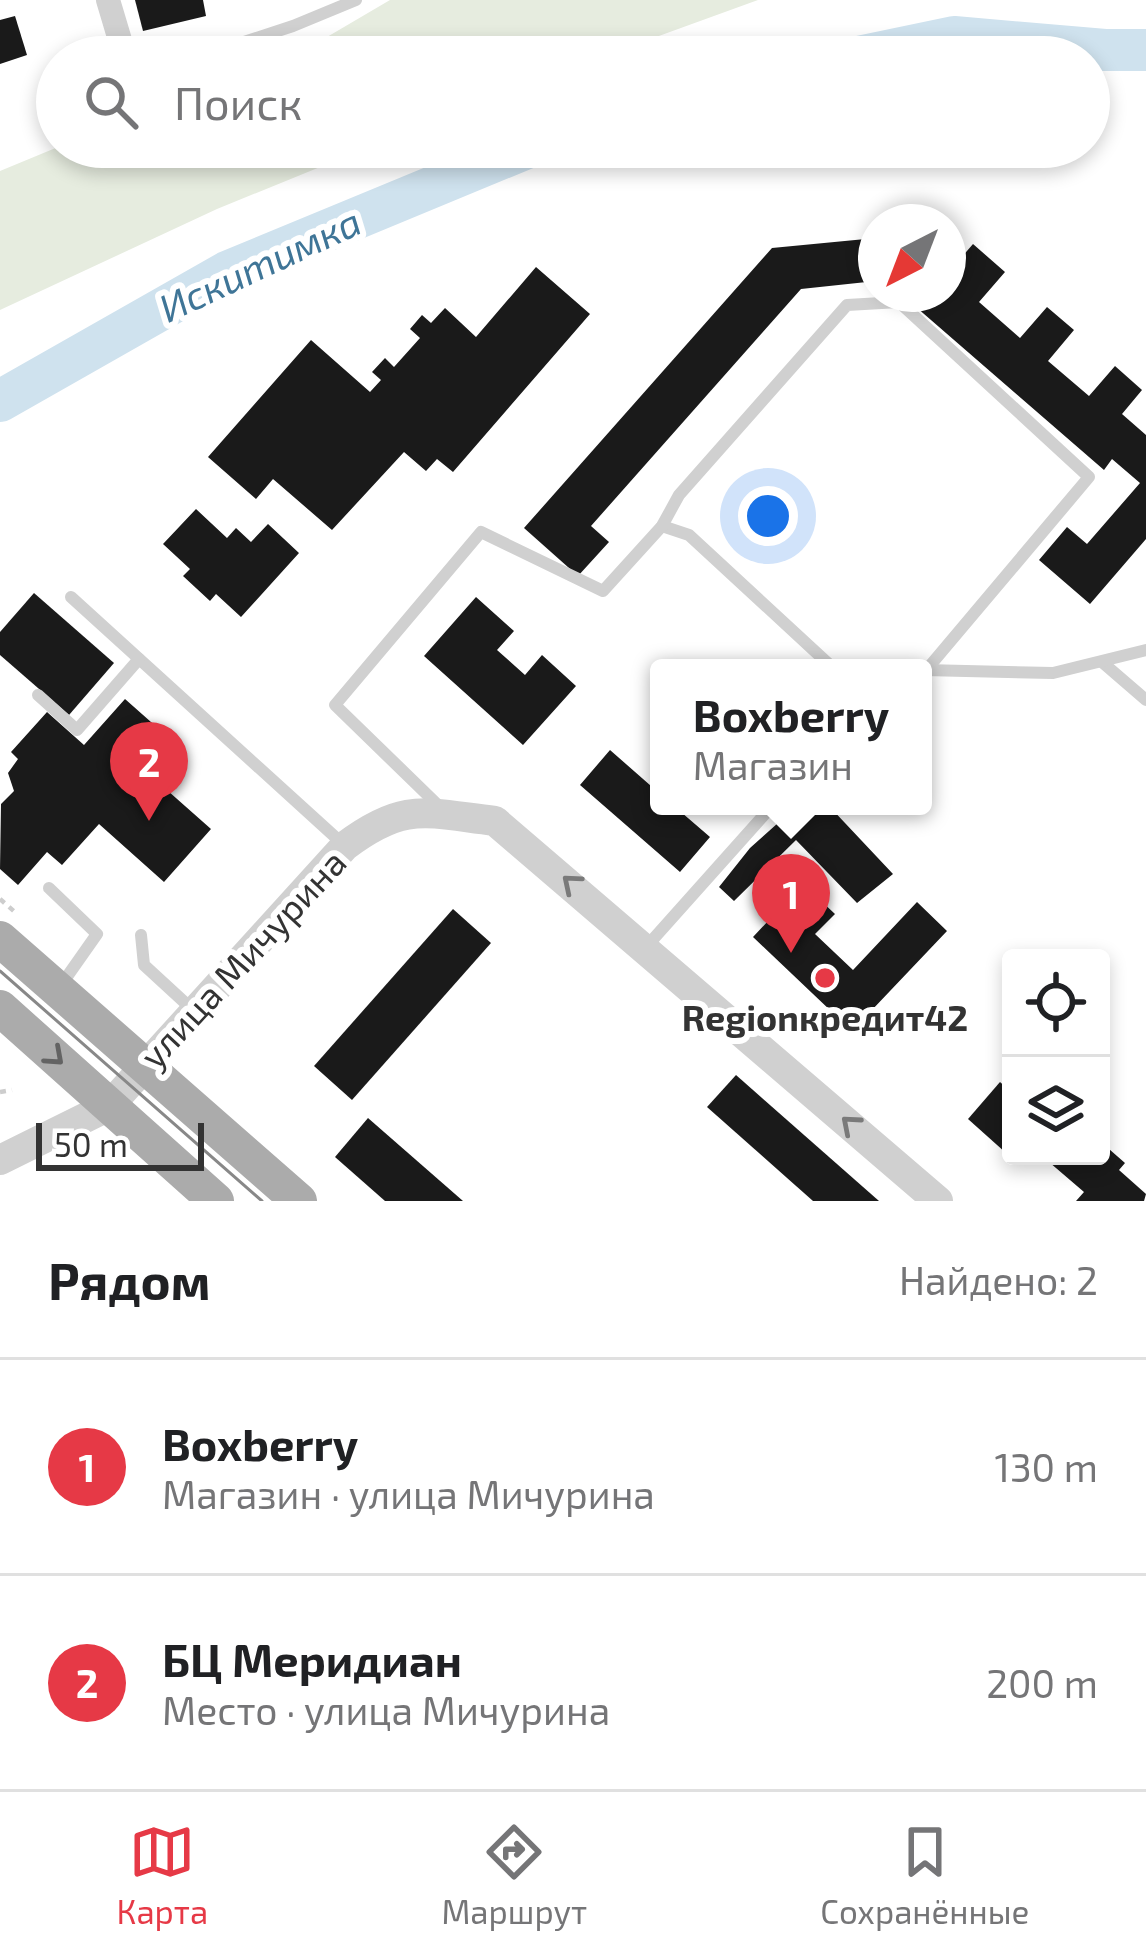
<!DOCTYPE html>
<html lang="ru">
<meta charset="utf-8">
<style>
:root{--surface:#fff;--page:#f2f2f2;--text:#202124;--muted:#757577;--line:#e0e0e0;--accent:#e63946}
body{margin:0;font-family:"Exo 2",sans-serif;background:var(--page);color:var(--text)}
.controls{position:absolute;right:36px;bottom:36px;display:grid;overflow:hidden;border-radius:12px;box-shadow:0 6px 18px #0003}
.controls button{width:108px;height:108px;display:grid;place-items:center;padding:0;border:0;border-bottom:3px solid var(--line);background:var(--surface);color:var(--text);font:60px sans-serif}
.compass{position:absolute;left:858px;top:204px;width:108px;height:108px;border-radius:50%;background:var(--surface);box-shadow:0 6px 18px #0003;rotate:222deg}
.scale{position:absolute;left:36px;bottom:30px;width:168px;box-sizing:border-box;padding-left:12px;border:6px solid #333;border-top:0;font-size:33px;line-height:42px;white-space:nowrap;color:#333;-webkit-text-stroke:9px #fff;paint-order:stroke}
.you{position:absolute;left:768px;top:516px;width:42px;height:42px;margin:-30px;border:9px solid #fff;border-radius:50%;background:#1a73e8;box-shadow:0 0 0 18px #1a73e833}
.badge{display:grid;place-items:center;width:78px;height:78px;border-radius:50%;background:var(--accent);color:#fff;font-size:39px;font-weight:700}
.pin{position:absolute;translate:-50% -99px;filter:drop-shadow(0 3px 6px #0008)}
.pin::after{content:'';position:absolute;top:63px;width:42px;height:36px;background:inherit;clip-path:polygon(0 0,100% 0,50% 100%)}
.popup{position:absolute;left:650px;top:659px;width:282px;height:156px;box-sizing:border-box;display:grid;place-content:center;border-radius:12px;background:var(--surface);filter:drop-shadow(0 3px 9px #0005);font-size:39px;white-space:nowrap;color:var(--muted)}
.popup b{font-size:45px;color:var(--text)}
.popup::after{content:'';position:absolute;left:50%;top:100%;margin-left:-24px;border:24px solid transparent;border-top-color:var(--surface)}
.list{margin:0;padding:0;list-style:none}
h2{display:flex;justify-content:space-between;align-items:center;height:156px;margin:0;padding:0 48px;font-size:51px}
h2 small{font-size:39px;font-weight:400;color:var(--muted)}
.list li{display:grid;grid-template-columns:78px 1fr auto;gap:36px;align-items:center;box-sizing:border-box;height:216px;padding:0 48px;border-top:3px solid var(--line)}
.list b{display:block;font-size:45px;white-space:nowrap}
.list p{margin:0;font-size:39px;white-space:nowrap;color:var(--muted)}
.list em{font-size:39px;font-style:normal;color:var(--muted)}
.icon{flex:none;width:66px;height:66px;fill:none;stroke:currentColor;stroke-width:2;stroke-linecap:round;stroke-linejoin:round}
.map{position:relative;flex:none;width:1146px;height:1201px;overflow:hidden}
.search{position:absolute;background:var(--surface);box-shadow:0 6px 18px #0003;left:36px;right:36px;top:36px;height:132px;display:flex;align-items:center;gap:30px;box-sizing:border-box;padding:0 42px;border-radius:66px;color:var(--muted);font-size:45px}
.sheet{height:588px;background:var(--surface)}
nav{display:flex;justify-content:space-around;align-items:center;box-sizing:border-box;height:168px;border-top:3px solid var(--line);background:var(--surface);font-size:33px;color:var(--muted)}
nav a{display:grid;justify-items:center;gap:6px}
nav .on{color:var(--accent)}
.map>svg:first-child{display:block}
.green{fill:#e6ecdf}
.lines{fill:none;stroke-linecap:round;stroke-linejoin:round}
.river{stroke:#cfe2ee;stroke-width:42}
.building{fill:#1a1a1a}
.path{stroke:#cdcdcd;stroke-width:4.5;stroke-dasharray:6 6;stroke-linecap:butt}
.service{stroke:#d0d0d0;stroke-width:12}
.minor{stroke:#d0d0d0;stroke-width:24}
.tertiary{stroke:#d0d0d0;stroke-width:30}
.primary{stroke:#ababab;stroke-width:36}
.tram{stroke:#888;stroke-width:3}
.oneway{stroke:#7a7a7a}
.oneway2{stroke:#636363}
.poi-dot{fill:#e63946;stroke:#fff;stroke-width:4.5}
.labels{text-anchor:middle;stroke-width:12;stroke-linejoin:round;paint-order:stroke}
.street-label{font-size:36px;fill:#333;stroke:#fff}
.poi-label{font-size:36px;font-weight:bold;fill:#333;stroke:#fff}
.water-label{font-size:39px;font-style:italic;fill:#3f7597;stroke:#fff}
</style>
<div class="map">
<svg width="1146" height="1201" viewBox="0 0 1146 1201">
<rect width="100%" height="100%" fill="#fff"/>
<g class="green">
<polygon points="390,0 758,0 601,57 278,57 327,37"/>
<polygon points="58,147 369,147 217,209 0,310 0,171"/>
</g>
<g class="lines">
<g class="river">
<polyline points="858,57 954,37 1105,50 1146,50"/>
<polyline points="0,401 227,272 529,147"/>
</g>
</g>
<g class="building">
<polygon points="135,0 203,0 206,16 143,31"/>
<polygon points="15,16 27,55 0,64 0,20"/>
<polygon points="876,238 876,281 801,289 591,526 609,542 578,576 524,528 772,248"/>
<polygon points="973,244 1005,272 979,302 1020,338 1047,307 1074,330 1048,361 1089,396 1115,366 1142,390 1122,414 1146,435 1146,539 1090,604 1039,560 1067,527 1087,544 1140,483 1112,459 1104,470 901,294 948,294 948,273"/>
<polygon points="536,267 590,314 453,472 437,459 426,471 404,452 332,530 273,479 256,499 208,457 311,340 370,392 381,380 372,372 385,358 394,367 420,338 410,329 422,315 431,323 445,308 476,337"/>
<polygon points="196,509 227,538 236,528 251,542 268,524 299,553 241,617 216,594 210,601 183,576 190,569 163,544"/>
<polygon points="34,593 114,663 69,715 0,655 0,632"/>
<polygon points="476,597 514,631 497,650 525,675 542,655 576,686 523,745 424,656"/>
<polygon points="125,699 160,730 133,760 211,829 164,882 99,824 62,865 47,852 18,885 0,869 1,804 14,791 8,773 18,759 11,752 47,712 84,745"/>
<polygon points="610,750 659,793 659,806 674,806 710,837 680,872 580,785"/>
<polygon points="797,806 829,806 893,874 857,903 796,840 734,901 719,887 750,848"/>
<polygon points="803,884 835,914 815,934 853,970 917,902 947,931 852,1031 753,937"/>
<polygon points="453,909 491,943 352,1100 314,1066"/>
<polygon points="736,1075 879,1201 813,1201 707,1107"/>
<polygon points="1000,1082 1011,1092 1011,1147 1006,1153 968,1119"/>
<polygon points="368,1118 463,1201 385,1201 335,1157"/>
<polygon points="1101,1142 1125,1163 1119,1170 1146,1194 1144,1201 1076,1201 1084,1192 1042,1156 1101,1156"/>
</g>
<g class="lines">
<g class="path">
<polyline points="0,899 16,913"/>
<polyline points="0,1092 12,1090"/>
</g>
<g class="service">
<polyline points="198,57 293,26 356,0"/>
<polyline points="662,526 689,535 833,668"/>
<polyline points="71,597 344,845"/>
<polyline points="1102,662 1146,700"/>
<polyline points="924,670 1053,673 1146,650"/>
<polyline points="38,695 77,730 139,659"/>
<polyline points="443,810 335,705 481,532 603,591 662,526 679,495 847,305 899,302 1089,477 928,668"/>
<polyline points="49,888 97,934 59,988"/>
<polyline points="141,935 144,965 194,1011"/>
<polyline points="647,946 772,806"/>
</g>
<polyline class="minor" points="108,0 125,57"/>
<path class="tertiary" d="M0 1160 109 1106 345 846C405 801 426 813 495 821L938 1201"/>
<g class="primary">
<polyline points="0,939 299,1201"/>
<polyline points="0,1008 216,1201"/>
</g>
<polyline class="tram" points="0,971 262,1201"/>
</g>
<defs><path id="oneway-chevron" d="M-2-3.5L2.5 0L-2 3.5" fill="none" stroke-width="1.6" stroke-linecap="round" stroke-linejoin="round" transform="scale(3)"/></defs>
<g class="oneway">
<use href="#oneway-chevron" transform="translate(571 883) rotate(-140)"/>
<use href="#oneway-chevron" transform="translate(850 1124) rotate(-139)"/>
</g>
<use class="oneway2" href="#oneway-chevron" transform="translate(55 1057) rotate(42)"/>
<circle class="poi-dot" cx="825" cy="978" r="12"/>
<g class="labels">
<g class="street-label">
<text transform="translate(243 959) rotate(-47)" y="13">улица Мичурина</text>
</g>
<g class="poi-label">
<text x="825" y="1031">Regionкредит42</text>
</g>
<g class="water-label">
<text transform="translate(260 265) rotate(-25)" y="14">Искитимка</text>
</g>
</g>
</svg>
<div class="controls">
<button><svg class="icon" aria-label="locate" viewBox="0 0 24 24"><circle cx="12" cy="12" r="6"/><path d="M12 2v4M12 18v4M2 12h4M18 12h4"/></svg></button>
<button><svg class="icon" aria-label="layers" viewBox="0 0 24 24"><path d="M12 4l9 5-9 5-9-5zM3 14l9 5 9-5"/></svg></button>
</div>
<svg class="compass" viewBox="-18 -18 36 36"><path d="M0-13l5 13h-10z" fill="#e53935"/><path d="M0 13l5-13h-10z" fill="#757577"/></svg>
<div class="scale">50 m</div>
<div class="you"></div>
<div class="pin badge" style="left:791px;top:953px">1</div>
<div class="popup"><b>Boxberry</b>Магазин</div>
<div class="pin badge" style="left:149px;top:821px">2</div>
<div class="search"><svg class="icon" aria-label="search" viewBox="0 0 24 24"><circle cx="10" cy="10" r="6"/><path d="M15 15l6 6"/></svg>Поиск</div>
</div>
<section class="sheet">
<h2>Рядом<small>Найдено: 2</small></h2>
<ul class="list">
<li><span class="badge">1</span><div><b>Boxberry</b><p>Магазин · улица Мичурина</p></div><em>130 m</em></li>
<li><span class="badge">2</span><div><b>БЦ Меридиан</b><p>Место · улица Мичурина</p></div><em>200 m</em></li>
</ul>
</section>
<nav>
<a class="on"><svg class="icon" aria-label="map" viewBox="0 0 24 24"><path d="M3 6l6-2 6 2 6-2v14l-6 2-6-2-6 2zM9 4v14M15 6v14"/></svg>Карта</a>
<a><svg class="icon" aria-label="directions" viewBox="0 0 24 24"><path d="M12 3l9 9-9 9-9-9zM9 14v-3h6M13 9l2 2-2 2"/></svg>Маршрут</a>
<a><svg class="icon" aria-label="saved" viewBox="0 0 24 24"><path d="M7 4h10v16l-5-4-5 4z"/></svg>Сохранённые</a>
</nav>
